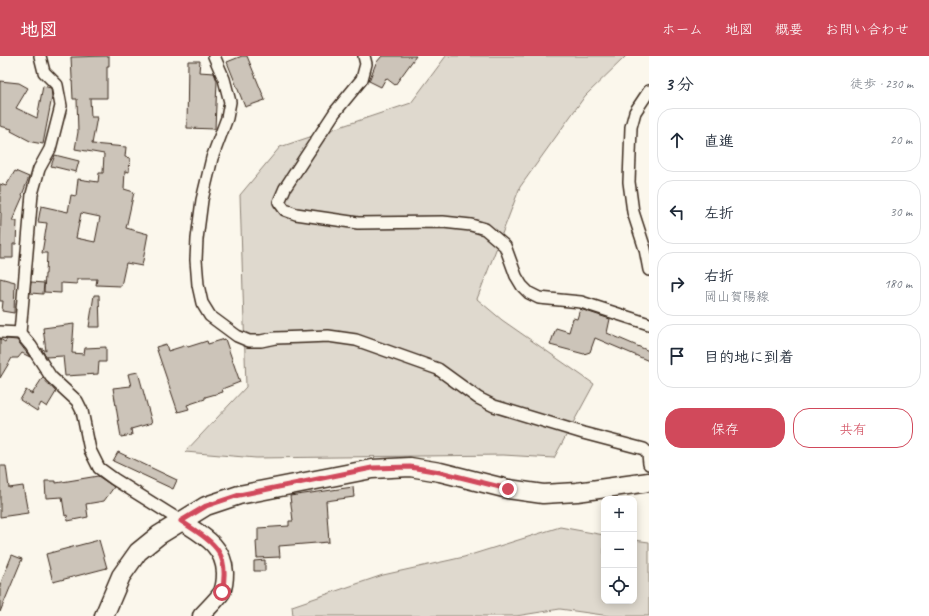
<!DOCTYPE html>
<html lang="ja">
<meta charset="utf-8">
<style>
:root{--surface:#fff;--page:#f6f6f7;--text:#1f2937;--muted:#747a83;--line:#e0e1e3;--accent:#d1495b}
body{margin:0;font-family:Caveat,"Klee One",sans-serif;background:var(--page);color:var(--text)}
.controls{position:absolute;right:12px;bottom:12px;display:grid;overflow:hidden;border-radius:8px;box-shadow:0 2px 10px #0003}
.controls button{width:36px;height:36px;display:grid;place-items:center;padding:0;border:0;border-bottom:1px solid var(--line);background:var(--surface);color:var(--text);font:20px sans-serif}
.stop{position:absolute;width:12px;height:12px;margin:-9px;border:3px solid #d1495b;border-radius:50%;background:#fff}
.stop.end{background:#d1495b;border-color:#fff;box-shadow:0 1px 4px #0008}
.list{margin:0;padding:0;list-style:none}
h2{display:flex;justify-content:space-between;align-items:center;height:52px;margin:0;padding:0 16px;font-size:17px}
h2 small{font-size:13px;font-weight:400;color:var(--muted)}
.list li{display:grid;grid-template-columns:26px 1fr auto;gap:12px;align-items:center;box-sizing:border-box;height:64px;margin:0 8px 8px;padding:0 8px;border:1px solid var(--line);border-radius:16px}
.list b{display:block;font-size:15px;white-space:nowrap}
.list p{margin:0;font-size:13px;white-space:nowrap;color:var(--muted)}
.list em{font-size:13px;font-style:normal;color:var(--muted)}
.actions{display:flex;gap:8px;padding:12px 16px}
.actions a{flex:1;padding:9px 0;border:1px solid var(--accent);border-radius:16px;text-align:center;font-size:14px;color:var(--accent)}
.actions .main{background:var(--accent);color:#fff}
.icon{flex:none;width:22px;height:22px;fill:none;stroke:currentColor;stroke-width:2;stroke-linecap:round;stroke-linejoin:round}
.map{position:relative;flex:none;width:649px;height:560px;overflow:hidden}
header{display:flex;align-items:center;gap:24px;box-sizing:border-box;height:56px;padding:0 20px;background:var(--accent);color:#fff}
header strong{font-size:19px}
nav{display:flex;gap:22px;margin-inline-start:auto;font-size:14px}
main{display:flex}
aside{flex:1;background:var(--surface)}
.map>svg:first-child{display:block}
.green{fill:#dfd9ce;stroke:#8d8276}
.building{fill:#ccc4b9;stroke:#3b2a1e;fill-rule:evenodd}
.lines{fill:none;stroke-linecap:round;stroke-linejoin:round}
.street-casing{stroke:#3b2a1e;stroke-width:14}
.secondary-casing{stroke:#3b2a1e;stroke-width:19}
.primary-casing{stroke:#3b2a1e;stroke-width:21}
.street{stroke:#fbf7ec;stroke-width:11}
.secondary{stroke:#fbf7ec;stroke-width:16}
.primary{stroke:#fbf7ec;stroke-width:18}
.route{stroke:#d1495b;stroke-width:5}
</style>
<header>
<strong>地図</strong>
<nav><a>ホーム</a><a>地図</a><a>概要</a><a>お問い合わせ</a></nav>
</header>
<main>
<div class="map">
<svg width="649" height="560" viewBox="0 0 649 560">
<rect width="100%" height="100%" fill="#fbf7ec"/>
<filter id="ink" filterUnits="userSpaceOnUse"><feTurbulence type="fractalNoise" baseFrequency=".025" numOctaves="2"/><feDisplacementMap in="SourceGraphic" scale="8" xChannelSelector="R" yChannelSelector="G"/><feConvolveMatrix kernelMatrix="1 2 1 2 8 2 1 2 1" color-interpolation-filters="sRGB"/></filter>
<g filter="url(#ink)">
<g class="green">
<polygon points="446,0 626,0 585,40 520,131 477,243 502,264 594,328 554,402 503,399 256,402 185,396 246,331 240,139 280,91 411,47"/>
<polygon points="560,471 604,479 604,545 634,545 634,484 649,486 649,560 610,560 560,553 516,560 293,560 292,550 383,519 464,501"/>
</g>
<g class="building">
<path d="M109 0V10H107V42H90L91 61H97L92 88 126 91 125 101 130 102 129 116 125 115 124 133 134 136 126 172 148 178 142 210 126 207 121 230 96 229 97 223H77V228L61 227V237L44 236 45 218H46L47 197H42L47 167 38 166 41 150 68 156 71 139 76 140 78 123 98 126 99 117H103L104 98 75 93 78 76 77 43H73L71 1ZM81 157 100 161 95 186 76 182Z"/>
<polygon points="242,0 247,0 265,44 245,51 227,6"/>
<polygon points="382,0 416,0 395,29 386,22 381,31 369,25 376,7"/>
<polygon points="188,5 200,5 199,16 214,17 217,25 215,73 187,72"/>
<polygon points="0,25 19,27 28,32 16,52 37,62 43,30 51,32 52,41 43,88 32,86 11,75 12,73 0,70"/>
<polygon points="55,99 79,105 76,116 51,110"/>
<polygon points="15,115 29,121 22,139 23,140 12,165 17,165 16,188 13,188 13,202 0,202 1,157 0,156 0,128 6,130"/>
<polygon points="0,222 15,226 14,257 2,255 3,245 0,245"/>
<polygon points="31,226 44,227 43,238 30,237"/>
<polygon points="94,239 99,239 100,271 89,271"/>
<polygon points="580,253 610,263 607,277 649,295 649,305 595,282 590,296 584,298 550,289 556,272 569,276 573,262 577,263"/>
<polygon points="74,268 72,297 84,298 85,292 106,291 106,306 99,306 98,318 65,320 63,300 46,301 41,292 46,295 43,272"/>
<polygon points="0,283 5,286 7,283 17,284 30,301 22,297 18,302 12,302 0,322"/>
<polygon points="225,283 240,326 222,333 223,336 205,341 205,343 187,349 189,353 178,356 156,291 166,288 168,295 187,289 188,291 207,285 208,288"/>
<polygon points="138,316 152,367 131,373 132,379 121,381 113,332 131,330 128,318"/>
<polygon points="43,321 56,336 47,351 41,347 37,355 20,344 26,334 32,338"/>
<polygon points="118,396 177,424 173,433 113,405"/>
<polygon points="0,410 6,410 9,432 23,430 28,457 0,461"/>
<polygon points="98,420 114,431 104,445 86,448 88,461 68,465 67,459 65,460 62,441 46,442 45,425 56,425 56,427"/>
<polygon points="353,431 354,441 326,445 329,486 279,490 280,501 257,502 256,485 258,485 258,472 289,470 289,465 293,465 290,440"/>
<polygon points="99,484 107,512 53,526 46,498"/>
<polygon points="12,499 22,503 0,556 0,529"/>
<polygon points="265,504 265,515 254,515 254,505"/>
</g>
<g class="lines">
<g class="street-casing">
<g id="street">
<polyline points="40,0 44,16 57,29 61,50 50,93 39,113 32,138 20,277 31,290 51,321 77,345 82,355 90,394 99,412 114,423 181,465"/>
<polyline points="214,0 224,23 230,46 227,62 212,102 202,144 197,183 196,204 198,229 202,247 210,260 237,280 249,285 261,285 275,282 305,281 328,280 356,284 438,313 478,342 494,350 583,377 644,393 648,398 649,408"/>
<polyline points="364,0 366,8 362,23 335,56 285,132 279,146 285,154 296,158 358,167 443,166 471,169 485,173 505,190 516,220 522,230 529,237 539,242 581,246 649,268"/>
<polyline points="649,35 635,56 631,71 629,126 633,156 645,193 649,214"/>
<polyline points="0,276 20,277"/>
</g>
</g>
<g class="secondary-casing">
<path id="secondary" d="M181 465C202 479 224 489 225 517 225 523 224 531 222 536 218 543 207 553 201 560"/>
</g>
<g class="primary-casing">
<polyline id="primary" points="104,560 121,520 138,496 159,479 206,450 239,439 372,413 410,411 440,416 508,433 543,438 577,436 649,426"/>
</g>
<use href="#street" class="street"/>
<use href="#secondary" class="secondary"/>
<use href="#primary" class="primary"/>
</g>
</g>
<g class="lines" filter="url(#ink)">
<path class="route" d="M222 536C231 494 212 486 181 465L206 450 239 439 372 412 410 411 440 416 508 433"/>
</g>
</svg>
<div class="controls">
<button>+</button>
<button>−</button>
<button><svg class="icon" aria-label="locate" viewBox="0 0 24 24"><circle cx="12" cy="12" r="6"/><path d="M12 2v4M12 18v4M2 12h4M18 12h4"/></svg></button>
</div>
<div class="stop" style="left:222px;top:536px"></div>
<div class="stop end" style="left:508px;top:433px"></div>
</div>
<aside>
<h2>3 分<small>徒歩 · 230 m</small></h2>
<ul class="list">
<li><svg class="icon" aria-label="ahead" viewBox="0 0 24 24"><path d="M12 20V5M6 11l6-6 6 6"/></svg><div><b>直進</b></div><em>20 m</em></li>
<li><svg class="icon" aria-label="left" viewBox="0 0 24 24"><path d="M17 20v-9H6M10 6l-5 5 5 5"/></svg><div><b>左折</b></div><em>30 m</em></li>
<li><svg class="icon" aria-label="right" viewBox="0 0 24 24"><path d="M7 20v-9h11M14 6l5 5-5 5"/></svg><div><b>右折</b><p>岡山賀陽線</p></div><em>180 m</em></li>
<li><svg class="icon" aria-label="arrive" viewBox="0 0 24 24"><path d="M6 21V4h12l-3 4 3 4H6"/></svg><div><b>目的地に到着</b></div></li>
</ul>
<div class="actions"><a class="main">保存</a><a>共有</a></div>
</aside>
</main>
